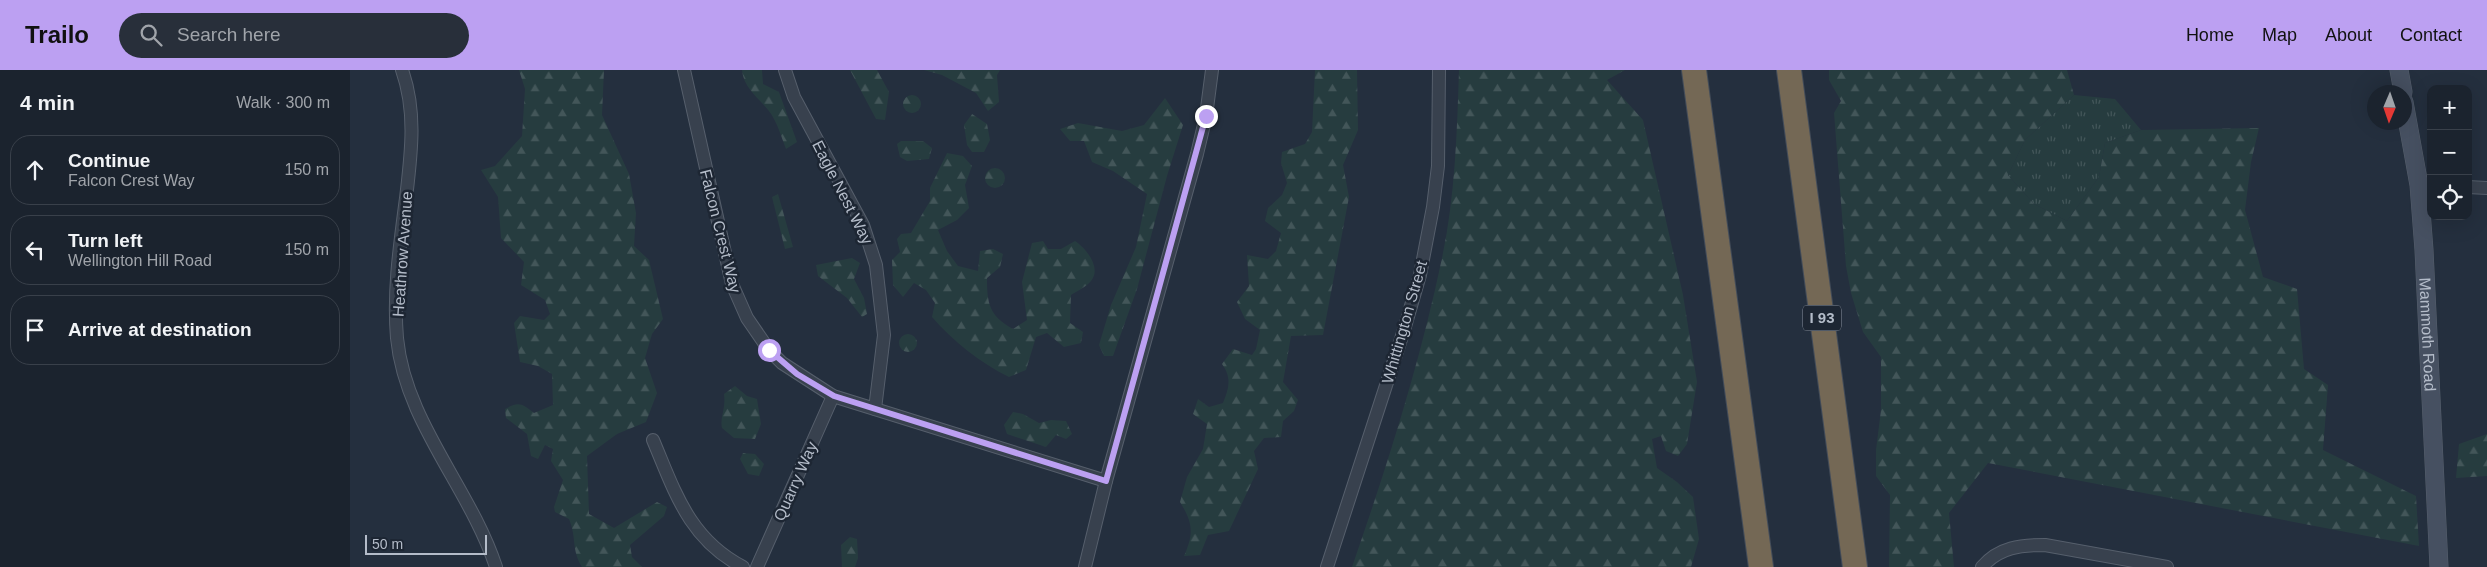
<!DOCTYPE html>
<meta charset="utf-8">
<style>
:root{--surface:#1b232e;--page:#282f3a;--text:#f1f3f6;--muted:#a0a4aa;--line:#39404a;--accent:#bca0f2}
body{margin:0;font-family:Arial,sans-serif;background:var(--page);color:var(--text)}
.controls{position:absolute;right:15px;top:15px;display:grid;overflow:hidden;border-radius:10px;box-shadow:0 5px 20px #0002}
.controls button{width:45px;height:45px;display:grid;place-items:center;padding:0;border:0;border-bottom:1px solid var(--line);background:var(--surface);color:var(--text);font:25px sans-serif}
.compass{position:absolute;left:2017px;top:15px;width:45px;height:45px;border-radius:50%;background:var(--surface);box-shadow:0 5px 20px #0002;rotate:182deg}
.scale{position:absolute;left:15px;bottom:12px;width:122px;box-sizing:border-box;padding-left:5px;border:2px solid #b4bcc9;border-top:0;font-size:14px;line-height:18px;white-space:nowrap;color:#b4bcc9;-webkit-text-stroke:4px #1d2633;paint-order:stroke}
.stop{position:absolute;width:15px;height:15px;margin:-11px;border:4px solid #bca0f2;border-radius:50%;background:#fff}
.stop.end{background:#bca0f2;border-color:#fff;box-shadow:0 1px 5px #0008}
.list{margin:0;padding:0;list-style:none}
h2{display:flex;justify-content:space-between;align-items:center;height:65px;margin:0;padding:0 20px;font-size:21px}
h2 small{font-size:16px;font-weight:400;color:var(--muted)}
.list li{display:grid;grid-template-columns:32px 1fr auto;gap:15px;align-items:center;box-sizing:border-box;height:70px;margin:0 10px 10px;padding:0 10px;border:1px solid var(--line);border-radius:20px}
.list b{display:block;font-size:19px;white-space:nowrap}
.list p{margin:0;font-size:16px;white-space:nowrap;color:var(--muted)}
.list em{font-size:16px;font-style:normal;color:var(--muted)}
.icon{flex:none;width:28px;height:28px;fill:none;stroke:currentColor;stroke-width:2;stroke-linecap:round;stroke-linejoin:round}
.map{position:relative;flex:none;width:2137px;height:497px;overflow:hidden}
header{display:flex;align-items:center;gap:30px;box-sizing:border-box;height:70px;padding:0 25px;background:var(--accent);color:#111}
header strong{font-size:24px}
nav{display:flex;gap:28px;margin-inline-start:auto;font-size:18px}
.search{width:350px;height:45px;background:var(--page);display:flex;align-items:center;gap:12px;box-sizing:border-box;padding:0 18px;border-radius:28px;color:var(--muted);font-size:19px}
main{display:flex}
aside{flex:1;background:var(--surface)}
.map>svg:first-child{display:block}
.grass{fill:url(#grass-tufts)}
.forest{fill:url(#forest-firs)}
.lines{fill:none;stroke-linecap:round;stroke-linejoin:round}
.minor-casing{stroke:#565f6c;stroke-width:14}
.secondary-casing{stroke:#565f6c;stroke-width:19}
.motorway-casing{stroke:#434c59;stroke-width:26}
.minor{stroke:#38414e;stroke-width:12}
.secondary{stroke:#465061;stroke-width:18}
.motorway{stroke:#746855;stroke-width:24}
.route{stroke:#bca0f2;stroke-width:6}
.labels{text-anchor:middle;stroke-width:5;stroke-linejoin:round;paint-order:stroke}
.shield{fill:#1d2633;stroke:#878f9c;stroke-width:1}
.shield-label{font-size:15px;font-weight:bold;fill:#b4bcc9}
.street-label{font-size:16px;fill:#b4bcc9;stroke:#1d2633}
</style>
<header>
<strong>Trailo</strong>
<div class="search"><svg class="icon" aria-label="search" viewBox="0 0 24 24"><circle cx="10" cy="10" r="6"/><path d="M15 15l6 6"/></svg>Search here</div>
<nav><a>Home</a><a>Map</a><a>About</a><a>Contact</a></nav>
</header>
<main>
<aside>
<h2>4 min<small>Walk · 300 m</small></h2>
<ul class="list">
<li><svg class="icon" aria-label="ahead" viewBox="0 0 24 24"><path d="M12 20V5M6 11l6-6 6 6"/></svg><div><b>Continue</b><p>Falcon Crest Way</p></div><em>150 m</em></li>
<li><svg class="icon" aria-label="left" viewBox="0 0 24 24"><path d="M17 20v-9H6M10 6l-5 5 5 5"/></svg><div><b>Turn left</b><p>Wellington Hill Road</p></div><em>150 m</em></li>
<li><svg class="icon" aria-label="arrive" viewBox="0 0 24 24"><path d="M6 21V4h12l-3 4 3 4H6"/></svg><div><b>Arrive at destination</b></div></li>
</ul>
</aside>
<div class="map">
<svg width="2137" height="497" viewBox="0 0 2137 497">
<defs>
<pattern id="grass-tufts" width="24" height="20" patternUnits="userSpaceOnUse" patternTransform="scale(1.25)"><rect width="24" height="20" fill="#263c3f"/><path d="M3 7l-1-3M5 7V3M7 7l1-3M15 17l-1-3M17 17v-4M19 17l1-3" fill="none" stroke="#435659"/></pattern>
<pattern id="forest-firs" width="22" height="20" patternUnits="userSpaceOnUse" patternTransform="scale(1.25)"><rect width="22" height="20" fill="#263c3f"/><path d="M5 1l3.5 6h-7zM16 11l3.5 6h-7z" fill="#435659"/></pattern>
</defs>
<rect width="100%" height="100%" fill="#242f3e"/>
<polygon class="grass" points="1724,25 1765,29 1791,60 1755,73 1749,107 1717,151 1684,134 1658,105 1675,70"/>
<g class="forest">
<path d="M169 0H254L252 45 279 104 286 143 284 176 299 190 313 249 302 264 295 288 307 323 296 352 267 364 237 386 239 444 264 458 307 432 317 437 314 446 280 475 282 487 292 497H232C221 479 227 468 219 449L205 442 204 437 213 410 201 391 203 379 195 375 188 389 181 386 177 364 156 348 155 339C169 331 172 334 184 343L203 335 202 304 188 296 170 292 164 253 170 246 194 250 200 244 195 230 171 215 174 192 151 168 148 127 131 100 145 96 172 66 175 19Z"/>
<path d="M392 0H412L413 14 429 22 447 72 436 79C432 69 429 58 424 49 415 31 394 22 392 0Z"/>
<polygon points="500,0 527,0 539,22 535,50 526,49"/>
<polygon points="574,0 650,0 647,5 649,32 638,41 626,23 592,5"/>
<path d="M965 0H1007L1008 60 993 95 999 127 973 265 941 266 933 312 948 330 944 341 933 351 931 367 914 368 904 381 908 399 879 461 858 465 850 485 834 486C844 463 843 453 830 432L837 407 853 379 857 354 843 344 848 329 859 337 873 333C879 318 882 308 872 294L883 279 902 285 906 279 910 260 895 249 887 232 899 216 897 185 918 189 926 181 931 163 915 151 918 138 932 125 937 113 931 93 932 82 955 74 962 62Z"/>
<path d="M1109 0H1275L1257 10 1293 50 1333 225 1347 312 1337 374 1328 386 1316 381 1311 366 1302 369 1307 398 1327 412 1343 427 1349 469 1341 497H1002C1037 396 1070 293 1092 188 1105 127 1107 63 1109 0Z"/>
<polygon points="1479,0 1717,0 1724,25 1675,70 1658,105 1684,134 1717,151 1749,107 1755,73 1791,60 1909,58 1901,92 1895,140 1913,207 1947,219 1954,299 1978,315 1973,380 2066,426 2069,476 1638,393 1599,443 1604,497 1539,497 1540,425 1526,406 1526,380 1531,340 1531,287 1513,262 1501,223 1496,196 1484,43 1491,31 1479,10"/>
<circle cx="562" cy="34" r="9"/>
<polygon points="815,28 833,55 817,106 787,219 763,286 754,286 749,275 761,235 786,177 797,124 763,101 742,92 734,71 720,71 710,59 728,53 772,61 794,55"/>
<polygon points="622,44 637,54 640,70 634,82 622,82 617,75 614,55"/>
<polygon points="551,71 573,71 582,78 579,89 557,91 550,87 547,74"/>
<path d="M597 83 613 86 622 96 615 115 619 138 607 150 588 160 597 181 608 196 628 201 630 181 643 179 653 184 650 197 637 208C637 233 639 246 663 259L677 250 672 212 682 173 693 171 698 179H711L725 171C736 178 752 198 741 211 736 217 727 221 721 225L720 253 733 262 731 273 714 277 697 263 686 267 676 300 659 307C629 292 604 272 582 247L585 233 576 220 564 213 553 227 543 215 542 190 550 182 547 169 551 164 561 163 580 131V118Z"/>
<circle cx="645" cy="108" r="10"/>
<polygon points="428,124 443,177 435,179 422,127"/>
<polygon points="502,188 510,193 504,209 514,228 517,244 512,247 497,228 468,206 466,195"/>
<circle cx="558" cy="273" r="9"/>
<path d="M385 316 397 326 407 329 411 354 405 369 384 368 372 358C370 345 376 340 374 324Z"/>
<polygon points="663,342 673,344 689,353 701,350 716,351 722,364 716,369 706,365 696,377 657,364 654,355"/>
<polygon points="2137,364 2137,406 2106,408 2109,374"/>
<polygon points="393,383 405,384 414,394 409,406 398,404 390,389"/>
<polygon points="500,467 507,469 508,488 505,497 492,497 491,475"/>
</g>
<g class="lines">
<g class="minor-casing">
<g id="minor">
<path d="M52 0C67 42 61 85 56 128 50 174 43 221 47 268 55 352 120 418 146 497"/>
<polyline points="334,0 382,214 397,248 419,280 432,293 483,326 756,411"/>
<polyline points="435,0 444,27 513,155 526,195 534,265 525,339"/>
<polyline points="2118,117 2137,118"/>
<path d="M303 370C325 422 339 469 393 497"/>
<polyline points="407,497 483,326"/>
<polyline points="735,497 756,411 847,84 856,46 862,0"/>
<polyline points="977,497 1054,260 1070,205 1083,137 1088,96 1089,0"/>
<path d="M1632 497C1649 477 1671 475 1695 475L1817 497"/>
</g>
</g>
<g class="secondary-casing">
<g id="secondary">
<polyline points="2049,0 2053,22"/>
<path id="s1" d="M2054 32 2069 115 2074 180 2089 497"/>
</g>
</g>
<g class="motorway-casing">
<g id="motorway">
<polyline points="1344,0 1411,497"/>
<polyline points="1439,0 1505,497"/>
</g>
</g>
<use href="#minor" class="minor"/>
<use href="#secondary" class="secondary"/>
<use href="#motorway" class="motorway"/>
</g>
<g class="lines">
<polyline class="route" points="419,280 447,304 484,326 756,411 856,46"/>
</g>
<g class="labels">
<rect class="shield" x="1453" y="235.5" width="38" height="25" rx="4"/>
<g class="shield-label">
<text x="1472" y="253">I 93</text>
</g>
<g class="street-label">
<text transform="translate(493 122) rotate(63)" y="6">Eagle Nest Way</text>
<text transform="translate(371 161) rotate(76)" y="6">Falcon Crest Way</text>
<text transform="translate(52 184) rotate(-86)" y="6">Heathrow Avenue</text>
<text transform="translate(1054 252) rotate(-74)" y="6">Whittington Street</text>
<text dy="6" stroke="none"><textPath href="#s1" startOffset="234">Mammoth Road</textPath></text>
<text transform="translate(445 411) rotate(-66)" y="6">Quarry Way</text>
</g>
</g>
</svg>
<div class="controls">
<button>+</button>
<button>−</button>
<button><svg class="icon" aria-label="locate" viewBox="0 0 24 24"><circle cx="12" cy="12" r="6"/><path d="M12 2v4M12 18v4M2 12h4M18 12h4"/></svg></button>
</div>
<svg class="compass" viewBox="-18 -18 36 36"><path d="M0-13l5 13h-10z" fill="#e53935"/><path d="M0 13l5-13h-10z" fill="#a0a4aa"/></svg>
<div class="scale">50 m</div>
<div class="stop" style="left:419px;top:280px"></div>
<div class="stop end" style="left:856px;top:46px"></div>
</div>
</main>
